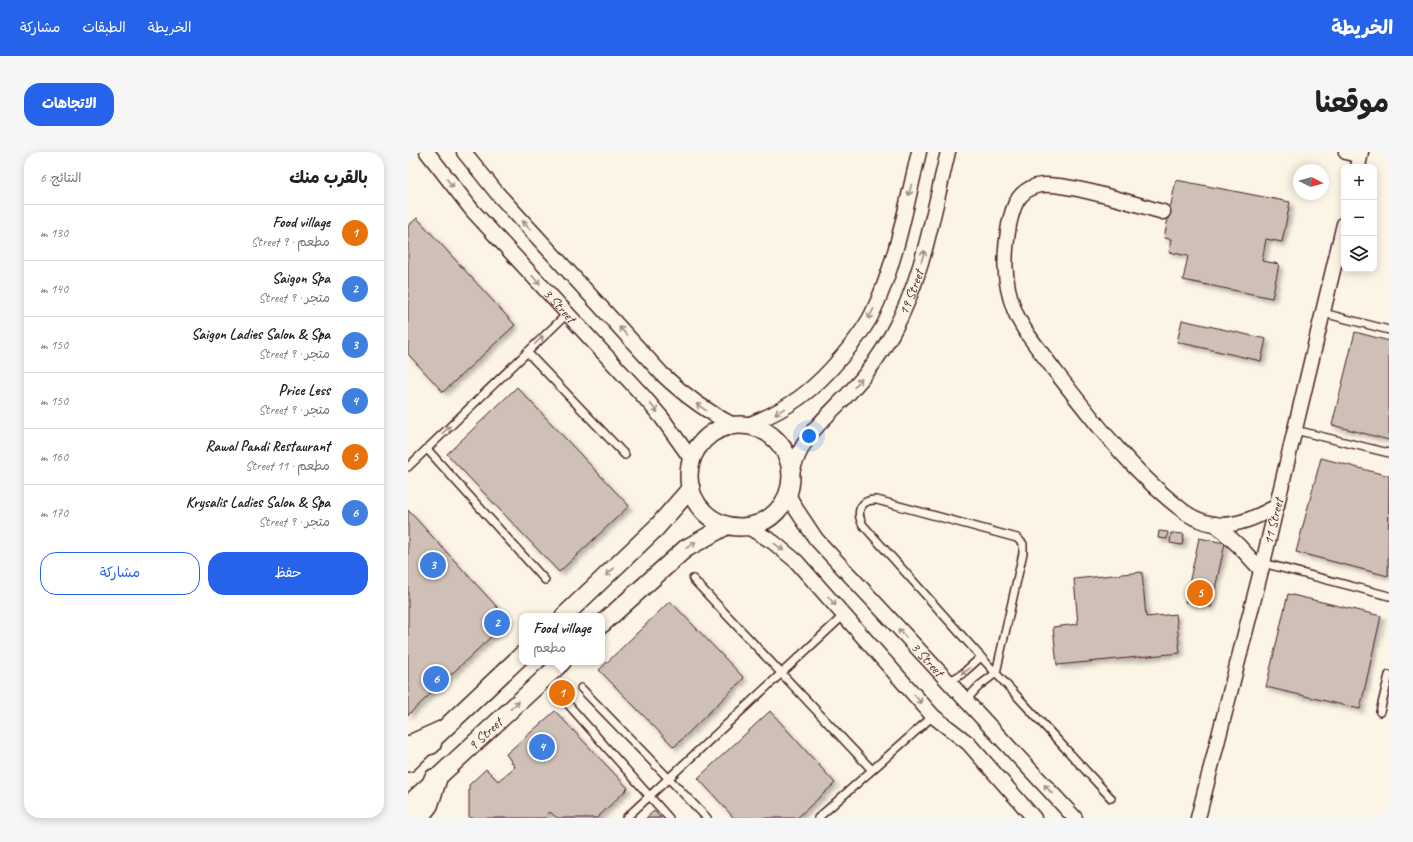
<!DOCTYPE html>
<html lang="ar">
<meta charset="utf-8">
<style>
:root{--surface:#fff;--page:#f6f6f6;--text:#222;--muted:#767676;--line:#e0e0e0;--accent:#2563eb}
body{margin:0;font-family:Caveat,"Playpen Sans Arabic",sans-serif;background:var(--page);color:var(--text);direction:rtl}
.controls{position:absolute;right:12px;top:12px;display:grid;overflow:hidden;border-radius:8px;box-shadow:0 2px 10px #0003}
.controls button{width:36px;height:36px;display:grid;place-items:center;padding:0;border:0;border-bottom:1px solid var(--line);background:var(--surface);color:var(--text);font:20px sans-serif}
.compass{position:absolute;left:885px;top:12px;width:36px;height:36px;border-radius:50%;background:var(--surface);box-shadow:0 2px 10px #0003;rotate:96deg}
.you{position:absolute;left:401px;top:284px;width:14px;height:14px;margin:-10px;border:3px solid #fff;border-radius:50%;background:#1a73e8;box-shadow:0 0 0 6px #1a73e833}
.badge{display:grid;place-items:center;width:26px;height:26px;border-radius:50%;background:var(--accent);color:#fff;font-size:13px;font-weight:700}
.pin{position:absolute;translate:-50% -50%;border:2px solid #fff;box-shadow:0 1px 4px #0006}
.popup{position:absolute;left:111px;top:461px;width:86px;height:52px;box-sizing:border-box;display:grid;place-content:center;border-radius:8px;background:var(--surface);filter:drop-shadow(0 1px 3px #0005);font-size:13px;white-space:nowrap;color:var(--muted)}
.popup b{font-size:15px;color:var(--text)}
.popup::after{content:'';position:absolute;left:50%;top:100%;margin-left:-8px;border:8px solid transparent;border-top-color:var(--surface)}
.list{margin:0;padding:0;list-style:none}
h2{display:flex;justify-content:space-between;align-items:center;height:52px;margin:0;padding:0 16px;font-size:17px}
h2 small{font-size:13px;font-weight:400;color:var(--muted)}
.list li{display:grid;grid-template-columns:26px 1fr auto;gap:12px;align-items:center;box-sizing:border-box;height:56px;padding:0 16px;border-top:1px solid var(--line)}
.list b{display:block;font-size:15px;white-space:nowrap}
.list p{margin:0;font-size:13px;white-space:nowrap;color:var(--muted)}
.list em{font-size:13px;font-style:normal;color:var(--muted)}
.actions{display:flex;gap:8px;padding:12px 16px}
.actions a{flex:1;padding:9px 0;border:1px solid var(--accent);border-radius:16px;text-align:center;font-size:14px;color:var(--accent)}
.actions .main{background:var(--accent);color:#fff}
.icon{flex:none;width:22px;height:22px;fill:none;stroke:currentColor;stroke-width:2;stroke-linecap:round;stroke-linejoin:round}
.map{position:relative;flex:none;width:981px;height:666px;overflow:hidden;direction:ltr;border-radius:16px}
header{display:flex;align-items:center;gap:24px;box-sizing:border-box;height:56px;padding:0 20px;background:var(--accent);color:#fff}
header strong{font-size:19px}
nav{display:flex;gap:22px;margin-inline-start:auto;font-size:14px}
.intro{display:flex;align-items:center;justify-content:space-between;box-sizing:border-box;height:96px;padding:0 24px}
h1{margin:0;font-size:28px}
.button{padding:10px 18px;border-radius:16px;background:var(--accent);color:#fff;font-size:14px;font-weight:700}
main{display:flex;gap:24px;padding:0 24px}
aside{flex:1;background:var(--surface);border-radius:16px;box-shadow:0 2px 10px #0003}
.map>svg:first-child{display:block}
.building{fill:#cfc0b7;stroke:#4a1f2b;filter:url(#shadow)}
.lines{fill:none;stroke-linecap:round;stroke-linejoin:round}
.service-casing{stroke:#4a1f2b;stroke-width:10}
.minor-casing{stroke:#4a1f2b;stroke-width:17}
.tertiary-casing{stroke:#4a1f2b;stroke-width:20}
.primary-casing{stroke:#4a1f2b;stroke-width:25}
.service{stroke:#fcf5e5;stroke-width:7}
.minor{stroke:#fcf5e5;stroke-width:14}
.tertiary{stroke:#fcf5e5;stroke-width:17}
.primary{stroke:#fcf5e5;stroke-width:22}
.oneway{stroke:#a38a88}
.labels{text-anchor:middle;stroke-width:3.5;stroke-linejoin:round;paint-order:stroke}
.street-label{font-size:14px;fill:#4a1f2b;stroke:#fcf5e5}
</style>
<header>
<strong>الخريطة</strong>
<nav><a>الخريطة</a><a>الطبقات</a><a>مشاركة</a></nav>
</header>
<div class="intro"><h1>موقعنا</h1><a class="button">الاتجاهات</a></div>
<main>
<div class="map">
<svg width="981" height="666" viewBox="0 0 981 666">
<defs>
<filter id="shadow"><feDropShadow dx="3.5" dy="3.5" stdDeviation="2" flood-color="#0004"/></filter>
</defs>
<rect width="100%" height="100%" fill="#fcf5e5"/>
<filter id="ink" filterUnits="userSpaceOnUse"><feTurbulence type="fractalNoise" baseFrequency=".025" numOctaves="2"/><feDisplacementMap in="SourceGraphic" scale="8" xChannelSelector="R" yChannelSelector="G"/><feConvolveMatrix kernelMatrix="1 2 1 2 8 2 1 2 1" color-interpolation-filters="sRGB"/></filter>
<g filter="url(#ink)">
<g class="building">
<polygon points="768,28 882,50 874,90 858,87 854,109 871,112 864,146 775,128 780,104 761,100 763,87 756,86"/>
<polygon points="9,66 107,173 35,240 0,202 0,74"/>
<polygon points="774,168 858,187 853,209 769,190"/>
<polygon points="947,180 981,189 981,288 924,273"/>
<polygon points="109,235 221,354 151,420 39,302"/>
<polygon points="913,306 981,324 980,424 888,400"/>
<polygon points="0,358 101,468 0,563"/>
<polygon points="751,379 760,380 759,387 750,386"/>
<polygon points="763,381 776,382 774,393 762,391"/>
<polygon points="791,386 817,391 803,455 777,450"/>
<polygon points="734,420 738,465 768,462 772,501 649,513 645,475 670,472 666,427"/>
<polygon points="880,442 973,464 952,557 858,535"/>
<polygon points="262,449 336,526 266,595 191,518"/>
<polygon points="147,559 220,636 189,666 149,666 142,660 136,666 61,666 61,633 78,617 90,629 107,615 98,602"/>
<polygon points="362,559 427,631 389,666 326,666 290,626"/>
<polygon points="246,659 253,666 238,666"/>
</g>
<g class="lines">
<g class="service-casing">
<g id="service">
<polyline points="915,161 981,178"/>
<polyline points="119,200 217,303"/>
<polyline points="887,278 981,301"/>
<polyline points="19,297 137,428"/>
<polyline points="0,315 159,162"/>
<polyline points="855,411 981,444"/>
<polyline points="285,427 464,618"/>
<polyline points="540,530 554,522 573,505"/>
<polyline points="173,536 299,666"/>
<path d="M557 549 572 533 588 521 615 401V392L609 386 469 348C453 347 447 359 455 373L573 505C616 552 660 599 703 646"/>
<polyline points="158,550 261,666"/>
<polyline points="972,560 981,523"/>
<polyline points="5,585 32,573"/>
<polyline points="218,666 436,463"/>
<polyline points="410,666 525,564"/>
</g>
</g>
<g class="minor-casing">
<g id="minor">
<path id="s1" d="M19 0 64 58 237 246 254 266 284 308"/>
<path d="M56 0 89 41 254 222C276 243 299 260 327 274"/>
<polyline points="938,0 952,4"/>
<polyline points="950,15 953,0"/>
<path d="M755 60C730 53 650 27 628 34 609 40 605 55 601 73 596 103 595 128 606 157 614 178 631 197 644 215 681 263 722 317 769 354 779 363 792 370 806 372 827 376 851 364 869 354"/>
<path d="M337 274C380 258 407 238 436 202 446 190 457 176 464 162 488 112 498 54 511 0"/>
<path id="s2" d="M383 323C396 279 414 271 443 239 459 222 473 202 484 182 515 127 525 61 540 0"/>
<path id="s3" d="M380 342 388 357 408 387 667 666"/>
<polyline points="807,372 831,394 853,418"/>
<polyline points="340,375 365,390 388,409 525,564 560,591 626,666"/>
<path id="s4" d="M790 666 855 411 936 72"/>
</g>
</g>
<g class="tertiary-casing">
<g id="tertiary">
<circle cx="332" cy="324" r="51"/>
<polyline points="156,464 249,375 283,336"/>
<polyline points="194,472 277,397 318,374"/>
<polyline points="0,611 114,503"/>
<path id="s5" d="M0 653 154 510"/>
</g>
</g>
<g class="primary-casing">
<g id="primary">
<polyline points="0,596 22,591"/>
<polyline points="8,666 19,652 27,628"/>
</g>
</g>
<use href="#service" class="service"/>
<use href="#minor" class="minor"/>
<use href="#tertiary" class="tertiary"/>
<use href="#primary" class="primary"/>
</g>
<defs><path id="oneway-shaft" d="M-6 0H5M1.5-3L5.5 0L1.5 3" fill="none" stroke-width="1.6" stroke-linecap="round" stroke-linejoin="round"/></defs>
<g class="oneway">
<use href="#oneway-shaft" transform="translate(42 31) rotate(52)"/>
<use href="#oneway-shaft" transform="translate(502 38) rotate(104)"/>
<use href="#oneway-shaft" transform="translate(118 73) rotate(-133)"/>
<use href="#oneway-shaft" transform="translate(515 104) rotate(-73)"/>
<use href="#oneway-shaft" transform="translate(128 128) rotate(48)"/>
<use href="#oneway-shaft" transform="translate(463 162) rotate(117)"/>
<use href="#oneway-shaft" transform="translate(215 179) rotate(-133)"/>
<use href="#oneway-shaft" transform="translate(131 188) rotate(-45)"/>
<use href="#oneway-shaft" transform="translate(450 231) rotate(-50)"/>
<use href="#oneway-shaft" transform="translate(293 255) rotate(-145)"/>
<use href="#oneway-shaft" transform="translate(246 256) rotate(50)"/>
<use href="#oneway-shaft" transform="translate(372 259) rotate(151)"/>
<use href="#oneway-shaft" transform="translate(38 278) rotate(-44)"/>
<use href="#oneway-shaft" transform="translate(283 393) rotate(-34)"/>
<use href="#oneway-shaft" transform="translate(371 395) rotate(38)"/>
<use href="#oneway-shaft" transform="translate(202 420) rotate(137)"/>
<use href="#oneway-shaft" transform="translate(424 449) rotate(49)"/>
<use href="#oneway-shaft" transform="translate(494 481) rotate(-133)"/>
<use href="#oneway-shaft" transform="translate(558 519) rotate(143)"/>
<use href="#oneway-shaft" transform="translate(510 547) rotate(49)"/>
<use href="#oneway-shaft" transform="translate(107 553) rotate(-43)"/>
<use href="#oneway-shaft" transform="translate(640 637) rotate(-133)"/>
</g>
</g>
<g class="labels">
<g class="street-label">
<text dy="5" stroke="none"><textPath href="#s2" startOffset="221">19 Street</textPath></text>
<text dy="5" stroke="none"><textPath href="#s1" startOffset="203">3 Street</textPath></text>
<text dy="5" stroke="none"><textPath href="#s4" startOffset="306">11 Street</textPath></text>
<text dy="5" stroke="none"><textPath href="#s3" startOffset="217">3 Street</textPath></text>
<text dy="5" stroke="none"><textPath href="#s5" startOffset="105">9 Street</textPath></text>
</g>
</g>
</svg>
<div class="controls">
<button>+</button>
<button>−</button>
<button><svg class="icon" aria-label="layers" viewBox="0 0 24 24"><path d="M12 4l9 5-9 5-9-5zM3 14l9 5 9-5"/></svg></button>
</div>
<svg class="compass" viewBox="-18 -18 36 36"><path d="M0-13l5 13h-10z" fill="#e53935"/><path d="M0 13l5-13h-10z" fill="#767676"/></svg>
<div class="you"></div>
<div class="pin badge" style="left:154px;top:541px;background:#e8710a">1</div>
<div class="popup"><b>Food village</b>مطعم</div>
<div class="pin badge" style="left:89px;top:471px;background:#3f7fe0">2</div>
<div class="pin badge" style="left:25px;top:413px;background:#3f7fe0">3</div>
<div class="pin badge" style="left:134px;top:595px;background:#3f7fe0">4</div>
<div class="pin badge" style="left:792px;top:441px;background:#e8710a">5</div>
<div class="pin badge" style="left:28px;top:527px;background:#3f7fe0">6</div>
</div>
<aside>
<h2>بالقرب منك<small>النتائج: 6</small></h2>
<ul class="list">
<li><span class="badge" style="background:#e8710a">1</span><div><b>Food village</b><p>مطعم · 9 Street</p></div><em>130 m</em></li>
<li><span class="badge" style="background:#3f7fe0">2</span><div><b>Saigon Spa</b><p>متجر · 9 Street</p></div><em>140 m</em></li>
<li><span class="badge" style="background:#3f7fe0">3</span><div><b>Saigon Ladies Salon &amp; Spa</b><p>متجر · 9 Street</p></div><em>150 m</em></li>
<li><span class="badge" style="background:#3f7fe0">4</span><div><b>Price Less</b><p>متجر · 9 Street</p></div><em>150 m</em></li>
<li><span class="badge" style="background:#e8710a">5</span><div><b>Rawal Pandi Restaurant</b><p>مطعم · 11 Street</p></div><em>160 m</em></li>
<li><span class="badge" style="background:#3f7fe0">6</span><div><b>Krysalis Ladies Salon &amp; Spa</b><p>متجر · 9 Street</p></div><em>170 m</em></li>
</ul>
<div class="actions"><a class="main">حفظ</a><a>مشاركة</a></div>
</aside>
</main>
